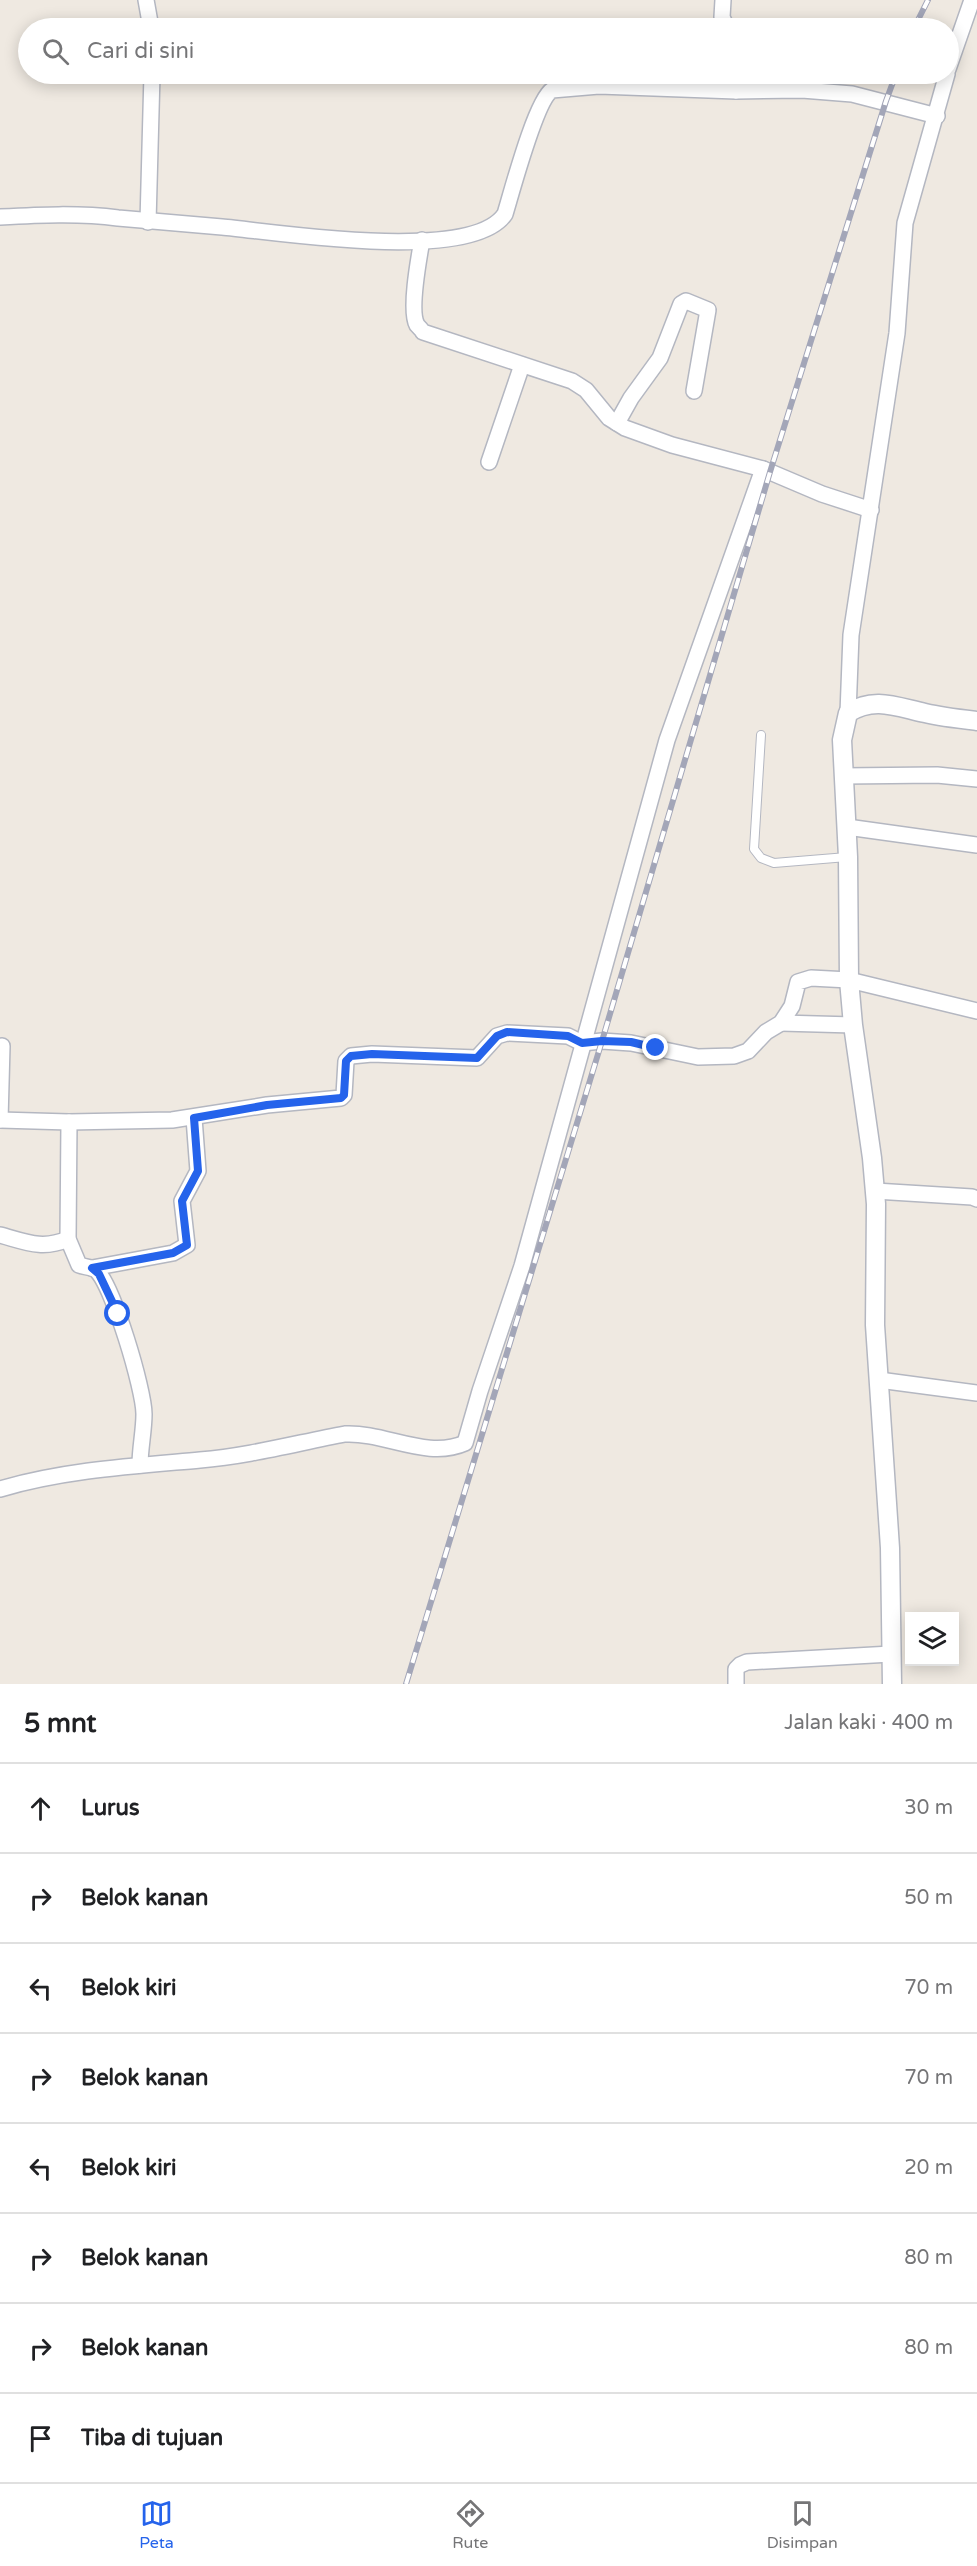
<!DOCTYPE html>
<html lang="id">
<meta charset="utf-8">
<style>
:root{--surface:#fff;--page:#f2f2f2;--text:#202124;--muted:#757577;--line:#e0e0e0;--accent:#2563eb}
body{margin:0;font-family:"Varela Round",sans-serif;background:var(--page);color:var(--text)}
.controls{position:absolute;right:18px;bottom:18px;display:grid;overflow:hidden;border-radius:0px;box-shadow:0 3px 15px #0003}
.controls button{width:54px;height:54px;display:grid;place-items:center;padding:0;border:0;border-bottom:2px solid var(--line);background:var(--surface);color:var(--text);font:30px sans-serif}
.stop{position:absolute;width:18px;height:18px;margin:-14px;border:4px solid #2563eb;border-radius:50%;background:#fff}
.stop.end{background:#2563eb;border-color:#fff;box-shadow:0 2px 6px #0008}
.list{margin:0;padding:0;list-style:none}
h2{display:flex;justify-content:space-between;align-items:center;height:78px;margin:0;padding:0 24px;font-size:26px}
h2 small{font-size:20px;font-weight:400;color:var(--muted)}
.list li{display:grid;grid-template-columns:39px 1fr auto;gap:18px;align-items:center;box-sizing:border-box;height:90px;padding:0 24px;border-top:2px solid var(--line)}
.list b{display:block;font-size:22px;white-space:nowrap}
.list em{font-size:20px;font-style:normal;color:var(--muted)}
.icon{flex:none;width:33px;height:33px;fill:none;stroke:currentColor;stroke-width:2;stroke-linecap:round;stroke-linejoin:round}
.map{position:relative;flex:none;width:977px;height:1684px;overflow:hidden}
.search{position:absolute;background:var(--surface);box-shadow:0 3px 15px #0003;left:18px;right:18px;top:18px;height:66px;display:flex;align-items:center;gap:15px;box-sizing:border-box;padding:0 21px;border-radius:33px;color:var(--muted);font-size:22px}
.sheet{height:798px;background:var(--surface)}
nav{display:flex;justify-content:space-around;align-items:center;box-sizing:border-box;height:84px;border-top:2px solid var(--line);background:var(--surface);font-size:16px;color:var(--muted)}
nav a{display:grid;justify-items:center;gap:3px}
nav .on{color:var(--accent)}
.map>svg:first-child{display:block}
.lines{fill:none;stroke-linecap:round;stroke-linejoin:round}
.service-casing{stroke:#b4b7c1;stroke-width:10}
.minor-casing{stroke:#b4b7c1;stroke-width:18}
.tertiary-casing{stroke:#b4b7c1;stroke-width:21}
.service{stroke:#fff;stroke-width:8}
.minor{stroke:#fff;stroke-width:15}
.tertiary{stroke:#fff;stroke-width:18}
.rail-casing{stroke:#a3a6b8;stroke-width:6}
.rail{stroke:#fff;stroke-width:4;stroke-dasharray:11;stroke-linecap:butt}
.route{stroke:#2563eb;stroke-width:8}
</style>
<div class="map">
<svg width="977" height="1684" viewBox="0 0 977 1684">
<rect width="100%" height="100%" fill="#efe9e1"/>
<g class="lines">
<g class="service-casing">
<polyline id="service" points="761,735 754,849 761,858 774,863 847,857"/>
</g>
<g class="minor-casing">
<g id="minor">
<polyline points="146,0 151,28"/>
<polyline points="723,0 722,17 727,28"/>
<polyline points="948,69 972,0"/>
<polyline points="736,91 737,74"/>
<path d="M0 217C39 215 79 213 118 218 153 221 188 224 222 227 278 232 472 264 505 214 512 191 536 100 552 90L599 86 736 91 802 90 852 94 937 116"/>
<polyline points="148,222 152,74"/>
<path d="M422 240C419 257 409 311 417 325 417 325 423 331 423 332L572 381 586 390 609 418 625 428 672 445 763 469 822 494 871 510"/>
<polyline points="617,423 631,398 660,358 681,304 686,301 708,310 694,391"/>
<polyline points="489,462 522,365"/>
<polyline points="848,713 851,635 897,333 905,223 947,74"/>
<polyline points="843,776 937,775 977,779"/>
<polyline points="847,827 977,845"/>
<polyline points="781,1023 853,1025"/>
<polyline points="0,1120 69,1122 172,1120 267,1105 341,1098 344,1095 346,1061 351,1056 372,1054 477,1058 497,1036 507,1033 568,1036 582,1043 602,1041 631,1043 698,1057 734,1056 748,1051 766,1032 781,1023 792,1006 798,982 811,978 849,980 977,1011"/>
<polyline points="0,1120 2,1046"/>
<path d="M69 1122 68 1239 79 1265C84 1267 92 1267 96 1270 113 1285 144 1390 144 1414 144 1431 140 1448 140 1465"/>
<polyline points="875,1191 972,1197 977,1199"/>
<path d="M0 1235C26 1242 42 1250 68 1239"/>
<polyline points="92,1268 173,1253 187,1245 182,1201 198,1171 194,1118"/>
<polyline points="879,1380 977,1393"/>
<path d="M0 1489C65 1470 133 1466 200 1460 249 1456 297 1443 345 1434 385 1432 427 1460 465 1443L480 1391 522 1266 667 740 763 469"/>
<polyline points="736,1684 736,1669 740,1665 747,1662 891,1654"/>
</g>
</g>
<g class="tertiary-casing">
<path id="tertiary" d="M892 1684 890 1548 875 1325 876 1204 872 1158 853 1025 849 980 848 857 842 740 848 713C874 696 897 707 925 713 942 717 960 719 977 721"/>
</g>
<use href="#service" class="service"/>
<use href="#minor" class="minor"/>
<use href="#tertiary" class="tertiary"/>
<g class="rail-casing">
<g id="rail">
<polyline points="914,28 928,0"/>
<polyline points="406,1684 602,1041 770,472 886,101 896,74"/>
</g>
</g>
<use href="#rail" class="rail"/>
</g>
<g class="lines">
<polyline class="route" points="118,1314 99,1274 92,1268 173,1253 187,1245 182,1201 198,1171 194,1118 267,1105 341,1098 344,1095 346,1061 351,1056 372,1054 477,1058 497,1036 507,1032 568,1036 582,1043 602,1041 631,1042 656,1048"/>
</g>
</svg>
<div class="controls">
<button><svg class="icon" aria-label="layers" viewBox="0 0 24 24"><path d="M12 4l9 5-9 5-9-5zM3 14l9 5 9-5"/></svg></button>
</div>
<div class="stop" style="left:118px;top:1314px"></div>
<div class="stop end" style="left:656px;top:1048px"></div>
<div class="search"><svg class="icon" aria-label="search" viewBox="0 0 24 24"><circle cx="10" cy="10" r="6"/><path d="M15 15l6 6"/></svg>Cari di sini</div>
</div>
<section class="sheet">
<h2>5 mnt<small>Jalan kaki · 400 m</small></h2>
<ul class="list">
<li><svg class="icon" aria-label="ahead" viewBox="0 0 24 24"><path d="M12 20V5M6 11l6-6 6 6"/></svg><div><b>Lurus</b></div><em>30 m</em></li>
<li><svg class="icon" aria-label="right" viewBox="0 0 24 24"><path d="M7 20v-9h11M14 6l5 5-5 5"/></svg><div><b>Belok kanan</b></div><em>50 m</em></li>
<li><svg class="icon" aria-label="left" viewBox="0 0 24 24"><path d="M17 20v-9H6M10 6l-5 5 5 5"/></svg><div><b>Belok kiri</b></div><em>70 m</em></li>
<li><svg class="icon" aria-label="right" viewBox="0 0 24 24"><path d="M7 20v-9h11M14 6l5 5-5 5"/></svg><div><b>Belok kanan</b></div><em>70 m</em></li>
<li><svg class="icon" aria-label="left" viewBox="0 0 24 24"><path d="M17 20v-9H6M10 6l-5 5 5 5"/></svg><div><b>Belok kiri</b></div><em>20 m</em></li>
<li><svg class="icon" aria-label="right" viewBox="0 0 24 24"><path d="M7 20v-9h11M14 6l5 5-5 5"/></svg><div><b>Belok kanan</b></div><em>80 m</em></li>
<li><svg class="icon" aria-label="right" viewBox="0 0 24 24"><path d="M7 20v-9h11M14 6l5 5-5 5"/></svg><div><b>Belok kanan</b></div><em>80 m</em></li>
<li><svg class="icon" aria-label="arrive" viewBox="0 0 24 24"><path d="M6 21V4h12l-3 4 3 4H6"/></svg><div><b>Tiba di tujuan</b></div></li>
</ul>
</section>
<nav>
<a class="on"><svg class="icon" aria-label="map" viewBox="0 0 24 24"><path d="M3 6l6-2 6 2 6-2v14l-6 2-6-2-6 2zM9 4v14M15 6v14"/></svg>Peta</a>
<a><svg class="icon" aria-label="directions" viewBox="0 0 24 24"><path d="M12 3l9 9-9 9-9-9zM9 14v-3h6M13 9l2 2-2 2"/></svg>Rute</a>
<a><svg class="icon" aria-label="saved" viewBox="0 0 24 24"><path d="M7 4h10v16l-5-4-5 4z"/></svg>Disimpan</a>
</nav>
